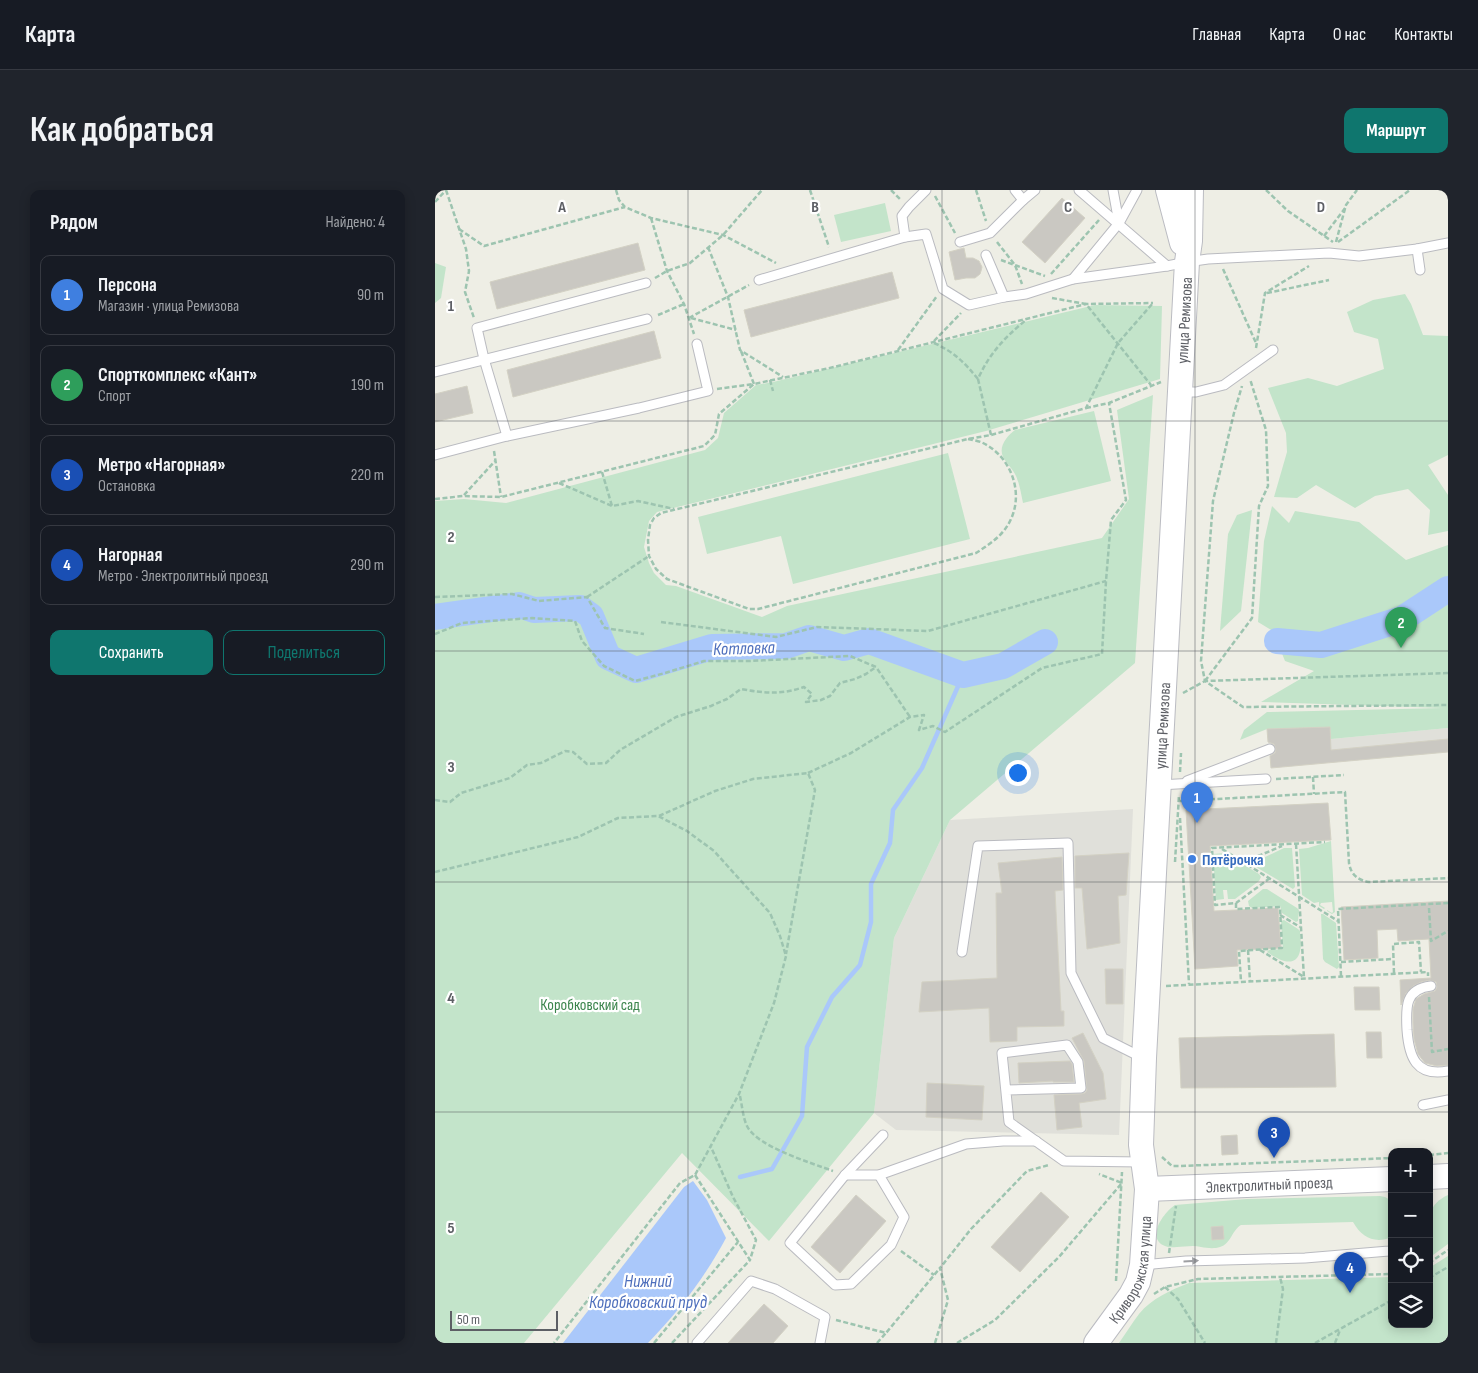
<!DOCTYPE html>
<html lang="ru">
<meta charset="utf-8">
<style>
:root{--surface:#171b24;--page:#20242c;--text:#f1f3f6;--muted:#9ea1a6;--line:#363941;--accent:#0f766e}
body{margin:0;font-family:"Sofia Sans Condensed",sans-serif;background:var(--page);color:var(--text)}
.controls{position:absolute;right:15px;bottom:15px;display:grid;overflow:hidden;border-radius:10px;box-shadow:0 2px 12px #0003}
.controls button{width:45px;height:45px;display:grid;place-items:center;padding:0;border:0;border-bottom:1px solid var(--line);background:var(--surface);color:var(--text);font:25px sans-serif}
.scale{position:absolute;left:15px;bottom:12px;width:108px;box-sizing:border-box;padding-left:5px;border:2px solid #5d5f65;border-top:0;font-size:14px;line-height:18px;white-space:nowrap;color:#5d5f65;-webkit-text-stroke:4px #fff;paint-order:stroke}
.you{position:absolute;left:582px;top:582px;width:18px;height:18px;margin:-12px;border:4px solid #fff;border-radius:50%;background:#1a73e8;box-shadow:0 0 0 8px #1a73e833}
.badge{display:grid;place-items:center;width:32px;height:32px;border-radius:50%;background:var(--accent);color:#fff;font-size:16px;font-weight:700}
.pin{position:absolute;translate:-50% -41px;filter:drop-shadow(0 1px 2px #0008)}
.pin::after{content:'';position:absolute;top:26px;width:18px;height:15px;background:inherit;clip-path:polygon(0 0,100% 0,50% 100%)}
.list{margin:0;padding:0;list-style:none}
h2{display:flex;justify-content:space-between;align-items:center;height:65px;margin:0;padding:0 20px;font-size:21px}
h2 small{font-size:16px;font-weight:400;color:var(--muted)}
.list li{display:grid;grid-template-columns:32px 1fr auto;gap:15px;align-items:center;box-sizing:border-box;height:80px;margin:0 10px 10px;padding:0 10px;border:1px solid var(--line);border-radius:10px}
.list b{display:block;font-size:19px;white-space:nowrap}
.list p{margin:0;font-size:16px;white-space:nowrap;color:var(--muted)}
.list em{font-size:16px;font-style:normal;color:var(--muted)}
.actions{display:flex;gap:10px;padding:15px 20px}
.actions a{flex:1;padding:11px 0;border:1px solid var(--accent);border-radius:10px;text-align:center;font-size:18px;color:var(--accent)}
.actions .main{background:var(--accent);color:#fff}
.icon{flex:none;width:28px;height:28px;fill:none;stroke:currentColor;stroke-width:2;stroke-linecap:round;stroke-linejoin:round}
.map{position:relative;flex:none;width:1013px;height:1153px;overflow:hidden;border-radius:10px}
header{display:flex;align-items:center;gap:30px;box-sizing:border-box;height:70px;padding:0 25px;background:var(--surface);border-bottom:1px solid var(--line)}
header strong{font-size:24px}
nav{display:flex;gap:28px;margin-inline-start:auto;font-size:18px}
.intro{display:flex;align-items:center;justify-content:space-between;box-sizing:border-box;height:120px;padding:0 30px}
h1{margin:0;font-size:35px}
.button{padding:12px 22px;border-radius:10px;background:var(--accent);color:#fff;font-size:18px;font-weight:700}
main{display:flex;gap:30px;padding:0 30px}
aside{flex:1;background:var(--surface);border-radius:10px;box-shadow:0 2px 12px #0003}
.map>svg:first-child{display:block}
.industrial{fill:#e0e0da}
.green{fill:#c3e4ca}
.water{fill:#aac8fa}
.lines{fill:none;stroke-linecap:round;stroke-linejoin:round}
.stream{stroke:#aac8fa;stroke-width:4.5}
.river{stroke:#aac8fa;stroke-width:26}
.building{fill:#cac8c2;stroke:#d3d1c4}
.lane-casing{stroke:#babbc0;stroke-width:11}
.secondary-casing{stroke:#bbbcc2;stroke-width:26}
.path{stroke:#9dc4b0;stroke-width:2.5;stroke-dasharray:5 2.5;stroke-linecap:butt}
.lane{stroke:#fff;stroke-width:9}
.secondary{stroke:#fff;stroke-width:24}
.oneway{fill:#9e9fa3}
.grid{fill:none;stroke:#5d5f65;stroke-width:1;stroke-opacity:0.55}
.shop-dot{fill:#3f7fe0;stroke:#fff;stroke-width:2}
.labels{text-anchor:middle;stroke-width:4.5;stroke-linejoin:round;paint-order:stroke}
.street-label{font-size:16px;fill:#5d5f65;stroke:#fff}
.shop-label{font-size:16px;font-weight:bold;fill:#366cbe;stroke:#fff;text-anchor:start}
.park-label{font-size:16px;fill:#3c854d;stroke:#fff}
.water-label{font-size:18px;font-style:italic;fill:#4e6fbc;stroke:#fff}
.grid-label{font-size:16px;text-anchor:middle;font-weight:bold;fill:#5d5f65;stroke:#fff;stroke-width:4.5;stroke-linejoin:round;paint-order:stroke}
</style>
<header>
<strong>Карта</strong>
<nav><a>Главная</a><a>Карта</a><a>О нас</a><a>Контакты</a></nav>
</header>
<div class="intro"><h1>Как добраться</h1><a class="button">Маршрут</a></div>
<main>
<aside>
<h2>Рядом<small>Найдено: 4</small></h2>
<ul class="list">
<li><span class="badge" style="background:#3f7fe0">1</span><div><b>Персона</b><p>Магазин · улица Ремизова</p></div><em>90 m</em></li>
<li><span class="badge" style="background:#2e9e5b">2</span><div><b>Спорткомплекс «Кант»</b><p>Спорт</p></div><em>190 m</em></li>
<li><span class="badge" style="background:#1a4fb4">3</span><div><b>Метро «Нагорная»</b><p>Остановка</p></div><em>220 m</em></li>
<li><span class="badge" style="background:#1a4fb4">4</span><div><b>Нагорная</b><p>Метро · Электролитный проезд</p></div><em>290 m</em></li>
</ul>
<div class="actions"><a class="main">Сохранить</a><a>Поделиться</a></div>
</aside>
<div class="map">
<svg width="1013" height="1153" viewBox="0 0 1013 1153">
<rect width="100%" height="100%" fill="#eeeee5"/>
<g class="industrial">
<polygon points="895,537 896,549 1013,538 1013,562 836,578 832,539"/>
<polygon points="698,619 684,945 461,940 439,923 459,748 515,630"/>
</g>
<g class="green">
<polygon points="450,13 456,41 406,52 399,25"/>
<polygon points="0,73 11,77 6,108 0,113"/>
<polygon points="970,104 976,114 988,145 1013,146 1013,265 993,275 1013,305 1013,341 993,345 995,320 973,299 940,306 920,318 881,295 862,308 839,307 852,262 851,243 833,198 873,188 902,196 949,179 943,149 919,142 912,122 938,110"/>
<polygon points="660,115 727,116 725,189 551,241 222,322 214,331 209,357 214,373 219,383 231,395 241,396 327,427 352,416 667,348 694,309 682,220 718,205 700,473 515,630 459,748 439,923 334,1051 247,963 89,1153 0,1153 0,311 29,309 71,313 270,260 283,248 289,223 321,195 338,192"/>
<path d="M659 221 676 291 588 313C586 304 585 295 581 286 578 279 571 273 568 267 563 256 573 245 580 240Z"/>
<polygon points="513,263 535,349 358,394 346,346 272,364 263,327"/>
<polygon points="837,316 854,333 860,321 924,332 971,370 1013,355 1013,538 896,549 895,537 832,539 805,550 809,540 832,522 1008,518 826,512 879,481 850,471 838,441 823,432 829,351"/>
<polygon points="817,320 806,421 785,441 793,344 802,325"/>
<polygon points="896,651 900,722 897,724 892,721 892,720 897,723 898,722 897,712 886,713 885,715 890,718 889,719 884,716 884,712 879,713 867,705 864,659 873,658"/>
<polygon points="849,658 857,658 860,697 858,699 821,677 820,676 822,670 824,669 826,673 829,670 828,668"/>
<polygon points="790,663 824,684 826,687 824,691 800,709 793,709 792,700 788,700 789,709 781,710 778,664"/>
<polygon points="828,699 832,699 862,718 864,720 863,731 861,732 847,723 845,716 817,718 814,716 813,711"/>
<polygon points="886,724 888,724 901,733 904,777 902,779 890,772 888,769"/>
<path d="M849 730 863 739 865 741C865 747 867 755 865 761 861 780 842 769 832 762L834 760 848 759 846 731Z"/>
<path d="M1013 1005V1054L994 1068 995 1023C998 1015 1004 1009 1013 1005Z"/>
<path d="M945 1006 950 1007 957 1011V1047C940 1054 927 1048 918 1032L806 1035C797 1040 796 1054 785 1057 779 1059 772 1058 766 1057 758 1055 749 1057 742 1057 738 1057 734 1058 730 1056 710 1048 729 1022 740 1015L812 1009Z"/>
<path d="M1013 1066V1153H684C691 1143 697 1133 704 1124 717 1108 736 1100 754 1093L957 1087V1134H994V1078Z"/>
</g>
<path class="water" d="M258 991 272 1010 291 1048C270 1087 244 1121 213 1153H128L249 997Z"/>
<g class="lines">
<polyline class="stream" points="305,987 337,979 367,926 372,857 397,807 425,775 436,732 436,694 455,653 458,620 487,578 528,485"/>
<g class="river">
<polyline points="0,427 84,415 99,420 145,418 156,426 173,467 201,480 277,457 351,456 374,448 409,458 434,451 528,485 568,476 610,452"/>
<polyline points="842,451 886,455 967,429 1013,399"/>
</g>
</g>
<g class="building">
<polygon points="627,8 650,28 610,73 587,52"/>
<polygon points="203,53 210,80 62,119 55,92"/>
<polygon points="529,58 531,68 538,68 544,71 547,77 546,81 545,84 540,88 531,88 520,90 514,62"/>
<polygon points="457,82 464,108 316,147 309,120"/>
<polygon points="219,141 226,168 78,207 72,180"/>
<polygon points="32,196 38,223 0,232 0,204"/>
<polygon points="895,537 896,560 1013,549 1013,562 836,578 835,566 840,563 841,559 839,554 833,552 832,539"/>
<polygon points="893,613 896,650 775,656 779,721 843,718 846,758 802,760 803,776 760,779 751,620"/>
<polygon points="694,663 691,705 683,706 685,753 652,759 647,698 640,698 640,666"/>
<polygon points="627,667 628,700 620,701 626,821 629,821 629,836 582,837 582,851 555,852 554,818 484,822 487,792 562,788 561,703 567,703 563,673"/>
<polygon points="1013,711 1013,875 1002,876 990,873 983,864 979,849 978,832 978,819 981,809 989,804 1000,801 1002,797 1001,792 995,790 986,792 978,796 971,803 966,815 965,790 996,788 994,749 963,751 962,739 942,740 943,768 909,770 906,717"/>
<polygon points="670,779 688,779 688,814 671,814"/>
<polygon points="919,797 944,797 945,820 920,820"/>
<polygon points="931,842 946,842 947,868 932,868"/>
<polygon points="648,843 668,883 671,909 644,913 647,937 622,940 619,905 646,904 650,903 652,900 649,871 637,848"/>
<polygon points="899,844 901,897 746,898 744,848"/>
<polygon points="635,871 637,874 639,892 618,892 618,891 584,893 583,873"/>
<polygon points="492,893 549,896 547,930 491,927"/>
<polygon points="802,945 803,964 787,965 786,946"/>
<polygon points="606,1002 634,1027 585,1082 556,1057"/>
<polygon points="421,1005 451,1031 405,1083 376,1057"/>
<polygon points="788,1036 789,1049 777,1050 776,1037"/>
<polygon points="329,1114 353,1136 338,1153 293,1153"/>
</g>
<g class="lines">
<g class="lane-casing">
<g id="lane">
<polyline points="580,0 588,10 600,0"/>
<polyline points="644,0 732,76 752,72 773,69 894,63 924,66 982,59 1013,53"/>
<polyline points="678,0 684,33"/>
<polyline points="470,47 467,26 474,17 491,0"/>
<polyline points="525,52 555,43 588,10"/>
<polyline points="982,59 985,80"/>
<polyline points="551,65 569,107"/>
<polyline points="638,89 684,33 702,0"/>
<polyline points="324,90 470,47 491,44 508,99 534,115 569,107 591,104 638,89 732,76"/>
<polyline points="211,93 42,138 49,169 72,246 204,218 273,201 262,154"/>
<polyline points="0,182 212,129"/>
<polyline points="747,202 761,202 789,195 838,160"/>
<polyline points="0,265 72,246"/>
<polyline points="752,591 835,559"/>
<polyline points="724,595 831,589"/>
<polyline points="527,762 543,656 633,653 636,783 668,848 706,867"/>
<path d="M996 796C969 799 971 819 972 840 974 867 981 887 1013 881"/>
<polyline points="571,900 646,898 643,872 632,855 567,863 574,932 629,971 707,972"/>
<polyline points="988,915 1013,910"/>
<polyline points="410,985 444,985 531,954 568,951 601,951"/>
<polyline points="444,985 469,1027 456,1055 416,1094 400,1095 355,1053 410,985 448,945"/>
<polyline points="707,1075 751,1071 870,1068 954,1061 957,1060"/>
<polyline points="262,1153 316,1091 340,1099 390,1127 385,1153"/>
</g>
</g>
<g class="secondary-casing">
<g id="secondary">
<polyline points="733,0 747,53"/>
<polyline points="994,987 1013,986"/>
<path id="s1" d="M712 999 957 989"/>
<path id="s2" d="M661 1153 696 1105 703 1092 707 1075 712 999 706 955 709 868 752 72 755 51 756 0"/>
</g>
</g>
<g class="path">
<polyline points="11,0 31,59 34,81 30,102 39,128"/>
<polyline points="181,0 184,10 190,17 216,28 288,45 341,73"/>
<polyline points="375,0 394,57"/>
<polyline points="456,0 465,9"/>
<polyline points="541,0 551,31"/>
<polyline points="831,0 853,21 898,52"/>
<polyline points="500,6 520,43"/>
<polyline points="0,12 11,0"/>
<polyline points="216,28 232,81 249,114 259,144"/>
<polyline points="24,39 49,56 190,17"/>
<polyline points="889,46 911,17"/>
<polyline points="562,52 580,75 587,94"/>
<polyline points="901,52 911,15 922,0"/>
<polyline points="903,52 975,0"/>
<polyline points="273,57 293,107 305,160 348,187"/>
<polyline points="566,70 610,86"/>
<polyline points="788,79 821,153"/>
<polyline points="616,84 664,30"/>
<polyline points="220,88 232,81 255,73 288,45 327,0"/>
<polyline points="832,103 894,90"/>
<polyline points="617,108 651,114 716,195"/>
<polyline points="223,125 249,114"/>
<polyline points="254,128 314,95"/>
<polyline points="256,128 301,140"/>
<polyline points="499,151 526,123"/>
<path d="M499 153C519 162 529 172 543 189 554 164 570 147 591 130"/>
<polyline points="821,158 830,103 874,76"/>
<polyline points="463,160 502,106"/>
<polyline points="543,189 556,245"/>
<polyline points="335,190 338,201"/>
<polyline points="282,199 319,194 306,161"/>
<polyline points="651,218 674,213 726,192"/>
<path d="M533 249C538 250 544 251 548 253 575 266 589 301 576 329 569 345 555 354 541 363L323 419H314L232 389 221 379 214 366 213 350 215 335 219 328 226 323 533 249 556 245 651 218 683 153 718 113"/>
<polyline points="59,261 66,307"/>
<polyline points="167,282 177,316 203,311 239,319"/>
<polyline points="124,293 177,316"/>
<polyline points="29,305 60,271"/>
<polyline points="0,309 28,306 66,307 269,256 280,245 284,224 319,194 399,177 651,114 718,113"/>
<polyline points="0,407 77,404 104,411 152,407 170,438 209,444"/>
<polyline points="152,407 214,366"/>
<polyline points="226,432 341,447 382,437 493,441 671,391"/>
<polyline points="0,444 27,433 97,428 140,431 147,451 169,476 200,491 230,483 269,471 314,471 415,466 441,477 475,527"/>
<polyline points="1013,483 770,491 808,517 1013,515"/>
<polyline points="770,491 817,428 824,316 833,296 831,240 815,189"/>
<polyline points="748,503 770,491 766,471 778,311 799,223 807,196"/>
<polyline points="745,582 746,563"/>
<polyline points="373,583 416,563 475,527 489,525 484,540 498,536 510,542 607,478 667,464 671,391 676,330 691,310 674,213"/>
<polyline points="878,587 879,604"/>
<polyline points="841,589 909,585"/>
<path d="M0 610 15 612 26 603 75 588 92 575 106 573 130 561 138 562 152 574 171 573 185 560 241 527 276 516 292 509 306 499C329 503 346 505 369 497L377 504 371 512 386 510 395 506 405 493 420 489 431 484 441 477"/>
<path d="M745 611 910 602 914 673C916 685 923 690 934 692L1013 688"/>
<polyline points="224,626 280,601 318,589 373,583 380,600 351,764"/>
<polyline points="745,628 754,794"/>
<polyline points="861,654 869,788"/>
<polyline points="787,659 903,731"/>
<polyline points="740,672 744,605"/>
<polyline points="809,672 847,656"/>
<polyline points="0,682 143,647 183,628 223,626 252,641 279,661 335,723 345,746 351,766 339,813 304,904 260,985 245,993 119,1153"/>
<polyline points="835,688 801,713 780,715 777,658 890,652"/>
<polyline points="801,713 801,719 845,717 847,758 804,761 806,791"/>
<polyline points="994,718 996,751 1013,741"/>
<polyline points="845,725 865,737"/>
<polyline points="813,760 815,791"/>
<polyline points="825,760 869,787"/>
<polyline points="906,772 958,769"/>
<polyline points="959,783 958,754 984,752 986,782"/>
<polyline points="906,786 903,719 1013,713"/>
<polyline points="731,796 993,782 993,786"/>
<polyline points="994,807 997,862 1013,859"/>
<path d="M305 906C307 915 308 928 312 936 322 957 377 973 398 981"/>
<polyline points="994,965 1013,963"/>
<polyline points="727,967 737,976 744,976 957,968"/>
<polyline points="260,985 315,1070 321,1050 298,1007 276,957"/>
<polyline points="466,1061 499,1085"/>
<polyline points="734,1063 741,1016"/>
<polyline points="994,1073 1013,1060"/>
<polyline points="994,1088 1013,1077"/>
<polyline points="681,1091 687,982"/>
<polyline points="730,1097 743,1109 770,1153"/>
<polyline points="719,1104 730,1097 763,1089 957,1084"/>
<polyline points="401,1130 451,1143 505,1078"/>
<polyline points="219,1153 303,1052"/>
<polyline points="237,1153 315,1070"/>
<polyline points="442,1153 451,1143"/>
<polyline points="500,1153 513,1110 505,1078 536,1039 592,981 614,975"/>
<polyline points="522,1153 560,1130 624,1067 687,993 664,984"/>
<polyline points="841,1153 848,1099 845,1087"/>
<polyline points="880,1153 957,1110"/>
<polyline points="900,1153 905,1140"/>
</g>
<use href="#lane" class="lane"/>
<use href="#secondary" class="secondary"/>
</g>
<defs><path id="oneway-solid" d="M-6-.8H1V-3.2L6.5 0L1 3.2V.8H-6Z" transform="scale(1.25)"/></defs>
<use class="oneway" href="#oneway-solid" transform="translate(756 1071) rotate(-3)"/>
<path class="grid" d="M253 0V1153M507 0V1153M760 0V1153M0 231H1013M0 461H1013M0 692H1013M0 922H1013"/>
<circle class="shop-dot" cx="757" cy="669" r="5"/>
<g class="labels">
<g class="street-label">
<text dy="6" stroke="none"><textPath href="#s2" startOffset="1038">улица Ремизова</textPath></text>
<text dy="6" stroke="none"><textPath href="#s2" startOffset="632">улица Ремизова</textPath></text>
<text dy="6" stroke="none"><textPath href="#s1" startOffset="122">Электролитный проезд</textPath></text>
<text dy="6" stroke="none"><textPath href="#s2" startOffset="84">Криворожская улица</textPath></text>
</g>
<g class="shop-label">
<text x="767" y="675">Пятёрочка</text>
</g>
<g class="park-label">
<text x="155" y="820">Коробковский сад</text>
</g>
<g class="water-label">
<text transform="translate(309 458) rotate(-2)" y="6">Котловка</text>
<text x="213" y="1097">Нижний<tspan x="213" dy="21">Коробковский пруд</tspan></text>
</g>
</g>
<g class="grid-label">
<text x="127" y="22">A</text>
<text x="380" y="22">B</text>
<text x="633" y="22">C</text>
<text x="886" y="22">D</text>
<text x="16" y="121">1</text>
<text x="16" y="352">2</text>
<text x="16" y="582">3</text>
<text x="16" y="813">4</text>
<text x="16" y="1043">5</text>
</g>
</svg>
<div class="controls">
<button>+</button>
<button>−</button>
<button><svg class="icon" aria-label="locate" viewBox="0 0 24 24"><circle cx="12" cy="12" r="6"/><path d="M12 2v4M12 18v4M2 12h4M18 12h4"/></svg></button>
<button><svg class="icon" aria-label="layers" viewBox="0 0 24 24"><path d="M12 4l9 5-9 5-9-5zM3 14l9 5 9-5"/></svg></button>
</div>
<div class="scale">50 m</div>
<div class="you"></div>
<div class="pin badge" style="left:762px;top:633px;background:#3f7fe0">1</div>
<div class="pin badge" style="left:966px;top:458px;background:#2e9e5b">2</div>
<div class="pin badge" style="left:839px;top:968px;background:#1a4fb4">3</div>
<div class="pin badge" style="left:915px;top:1103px;background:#1a4fb4">4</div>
</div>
</main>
